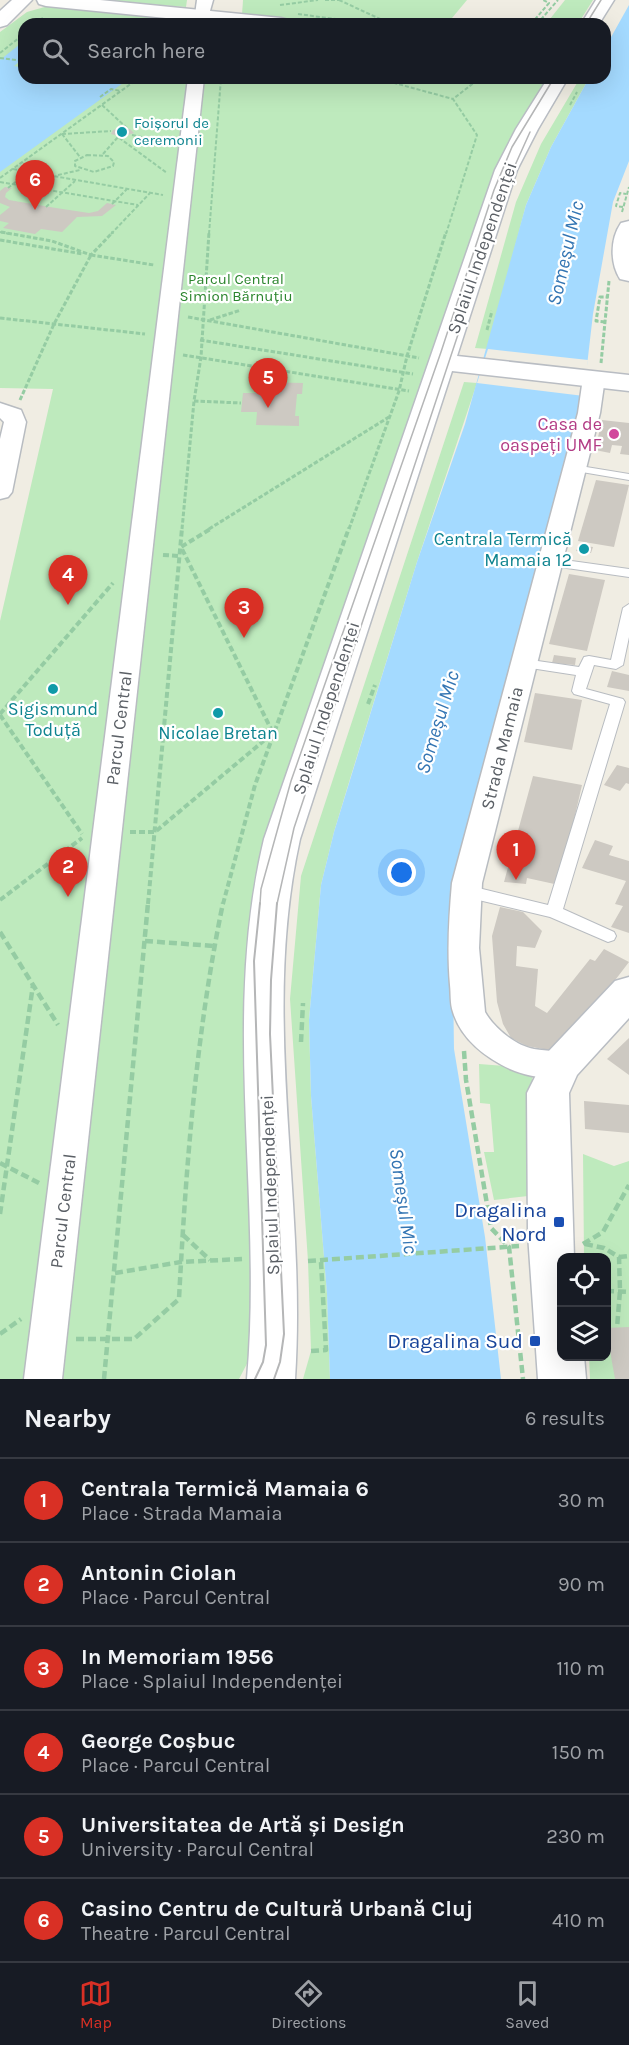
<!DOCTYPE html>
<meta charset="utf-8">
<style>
:root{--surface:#171b24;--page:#20242c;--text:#f1f3f6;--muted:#9ea1a6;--line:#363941;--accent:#d93025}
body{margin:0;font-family:Karla,sans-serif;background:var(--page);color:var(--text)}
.controls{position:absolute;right:18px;bottom:18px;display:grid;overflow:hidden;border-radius:12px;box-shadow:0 6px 24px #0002}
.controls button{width:54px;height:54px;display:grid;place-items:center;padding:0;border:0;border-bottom:2px solid var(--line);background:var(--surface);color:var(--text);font:30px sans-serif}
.you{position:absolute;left:402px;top:873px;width:21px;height:21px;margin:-15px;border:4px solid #fff;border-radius:50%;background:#1a73e8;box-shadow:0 0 0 9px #1a73e833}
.badge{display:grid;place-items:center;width:39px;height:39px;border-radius:50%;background:var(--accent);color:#fff;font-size:20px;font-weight:700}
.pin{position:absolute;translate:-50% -50px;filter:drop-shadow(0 2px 3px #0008)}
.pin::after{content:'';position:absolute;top:32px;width:21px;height:18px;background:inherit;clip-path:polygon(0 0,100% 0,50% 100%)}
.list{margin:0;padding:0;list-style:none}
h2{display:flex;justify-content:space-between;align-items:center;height:78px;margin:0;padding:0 24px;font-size:26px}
h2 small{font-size:20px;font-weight:400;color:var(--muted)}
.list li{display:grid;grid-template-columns:39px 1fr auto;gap:18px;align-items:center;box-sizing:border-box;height:84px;padding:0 24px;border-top:2px solid var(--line)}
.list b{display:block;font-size:22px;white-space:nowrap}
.list p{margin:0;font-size:20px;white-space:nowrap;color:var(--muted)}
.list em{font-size:20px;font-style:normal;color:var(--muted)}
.icon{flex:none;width:33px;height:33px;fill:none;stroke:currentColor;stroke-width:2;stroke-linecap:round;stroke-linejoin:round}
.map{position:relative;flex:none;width:629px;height:1379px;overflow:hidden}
.search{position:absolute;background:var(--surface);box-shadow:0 6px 24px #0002;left:18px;right:18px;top:18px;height:66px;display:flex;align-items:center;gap:15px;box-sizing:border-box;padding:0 21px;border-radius:18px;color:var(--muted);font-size:22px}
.sheet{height:582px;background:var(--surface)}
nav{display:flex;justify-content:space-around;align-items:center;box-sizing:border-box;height:84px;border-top:2px solid var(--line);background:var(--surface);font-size:16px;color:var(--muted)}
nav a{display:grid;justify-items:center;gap:3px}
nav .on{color:var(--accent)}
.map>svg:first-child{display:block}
.green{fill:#beeabd}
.water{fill:#a4daff}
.pier{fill:#f0ede3}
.building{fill:#cdc9c2}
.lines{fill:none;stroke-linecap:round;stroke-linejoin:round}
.lane-casing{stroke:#b8bcc1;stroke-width:2}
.street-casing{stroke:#b8bcc1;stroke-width:3}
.secondary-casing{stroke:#b9bdc3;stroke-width:3}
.path-far3{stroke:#95cca3;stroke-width:2;stroke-dasharray:4 2;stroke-linecap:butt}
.path-far2{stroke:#95cca3;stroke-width:3;stroke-dasharray:4.5 2;stroke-linecap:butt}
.path-far1{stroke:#95cca3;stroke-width:4;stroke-dasharray:6 3;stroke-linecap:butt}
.path{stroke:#95cca3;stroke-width:4.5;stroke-dasharray:8 4;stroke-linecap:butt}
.lane{fill:#fff;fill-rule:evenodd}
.street{fill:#fff;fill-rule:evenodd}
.secondary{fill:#fff;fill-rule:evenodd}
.tram-far1{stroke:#b5b6b7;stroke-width:1.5}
.tram{stroke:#b5b6b7;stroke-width:2}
.culture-dot{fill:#0f9aa8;stroke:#fff;stroke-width:2}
.hotel-dot{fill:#d1479c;stroke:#fff;stroke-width:2}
.transit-dot{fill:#1a4fb4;stroke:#fff;stroke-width:2}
.labels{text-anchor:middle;stroke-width:4.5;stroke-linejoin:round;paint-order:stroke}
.far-culture-label{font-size:15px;fill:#0d838f;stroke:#fff;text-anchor:start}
.far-park-label{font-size:15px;fill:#2b852d;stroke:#fff}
.street-label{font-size:18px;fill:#5b6066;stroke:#fff}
.hotel-label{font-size:18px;fill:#b23c85;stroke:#fff;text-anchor:end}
.culture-label{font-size:18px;fill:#0d838f;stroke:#fff}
.water-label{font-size:20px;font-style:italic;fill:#3375b3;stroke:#fff}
.near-transit-label{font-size:21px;fill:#164399;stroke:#fff;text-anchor:end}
</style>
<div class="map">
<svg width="629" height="1379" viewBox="0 0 629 1379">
<rect width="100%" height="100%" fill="#f0ede3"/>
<g class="green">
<polygon points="91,0 187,0 186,7"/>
<polygon points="243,0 467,0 447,24 313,24 242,15"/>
<polygon points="565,0 593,0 578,24 546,24"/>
<polygon points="48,6 248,24 24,24 24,78 551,78 509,148 254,900 248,942 256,1325 252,1354 239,1379 0,1379 0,621 53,389 0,388 0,32 27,12"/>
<polygon points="580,78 589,78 551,147 526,205 488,349 475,348 516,202 541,144"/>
<polygon points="464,382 477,383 417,562 350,779 334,832 321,885 309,1020 311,1096 327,1294 330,1379 303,1379 311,1351 308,1261 290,999 301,876"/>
<polygon points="479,1064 505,1066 532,1072 537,1195 494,1200 484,1152 494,1152 490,1104 480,1103"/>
<polygon points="583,1154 614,1166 629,1161 629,1379 590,1379 589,1357 606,1356 606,1258 584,1257"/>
</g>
<g class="water">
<polygon points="629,5 629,161 613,202 593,314 583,400 568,446 533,581 453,982 454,1049 485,1237 501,1379 330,1379 327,1294 311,1096 309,1020 321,885 334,832 417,562 465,424 526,205 551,147 589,78 605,78 605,48"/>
<polygon points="24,41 24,58 14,66 24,68 24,78 107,80 130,78 0,172 0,60"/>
</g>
<polygon class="pier" points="488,349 588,360 584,396 477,383"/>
<g class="building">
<polygon points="119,128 130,129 134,133 122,137 111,134 113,130"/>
<polygon points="5,187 12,188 6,193 5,197 9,200 56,208 89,213 98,211 107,203 116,205 102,216 77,217 62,232 41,229 35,234 3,228 9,223 0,221 0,215 10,207 0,203 0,191"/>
<polygon points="261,382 303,383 302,394 297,394 295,416 299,416 299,426 256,425 257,412 241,412 243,393 260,393"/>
<polygon points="602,420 629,423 629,455 620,454 622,446 612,445 610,453 595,450"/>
<polygon points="596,480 629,485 614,547 578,541"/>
<polygon points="579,545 593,547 591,553 576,551"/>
<polygon points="569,574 605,580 587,651 549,644"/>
<polygon points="554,655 576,658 575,665 552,663"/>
<polygon points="612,671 629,675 629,691 607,687"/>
<polygon points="535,693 582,700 572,750 524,742"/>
<polygon points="617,765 629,768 629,784 626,783 620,791 604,785"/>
<polygon points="533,776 582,785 559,885 527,878 526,884 504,882"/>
<polygon points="595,840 613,846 609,855 629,861 629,933 611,927 623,906 615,904 626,881 582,868"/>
<polygon points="500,907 523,912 542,931 535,948 517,946 516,966 538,969 535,1006 547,1013 590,959 595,961 604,949 629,962 560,1052 527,1046 511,1038 503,1024 497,1002 492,936"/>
<polygon points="629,1038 629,1075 607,1059"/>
<polygon points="584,1101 629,1105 629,1133 585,1129"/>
<polygon points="629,1327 629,1379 615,1379 606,1328"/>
</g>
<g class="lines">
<g class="lane-casing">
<g id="lane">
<polygon points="574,465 629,474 629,480 570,470 568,468 570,466"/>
<polygon points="550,558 629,569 629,577 546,565 544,562 546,559"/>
<polygon points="629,604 629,637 623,665 616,669 594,665 586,689 623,699 625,702 563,909 614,932 616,936 614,940 608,942 550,917 466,897 461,895 458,891 461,887 466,885 548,905 610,704 574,694 572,691 576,675 524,667 517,663 524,659 579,667 584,657 589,656 611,660 623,608"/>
</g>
</g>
<g class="street-casing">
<g id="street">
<polygon points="197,0 213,0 208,18 198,18 195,15"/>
<polygon points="188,78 204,78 62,1379 24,1379"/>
<path d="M594 372 602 373 605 378 600 413 482 883 479 948 485 1012C494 1028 516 1046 534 1049 548 1051 560 1051 573 1055L578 1065 573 1075C553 1081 529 1077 510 1069 486 1058 461 1039 453 1012 450 1004 451 993 450 985 447 950 449 917 452 883L578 413 583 378 586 373Z"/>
<polygon points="0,403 21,410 26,422 12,492 8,497 0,499 0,439 4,422 0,418"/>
</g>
</g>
<g class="secondary-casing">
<g id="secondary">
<polygon points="12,0 32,0 7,25 0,27 0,11"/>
<polygon points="37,0 100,0 281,18 288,20 290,24 226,24 46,6 39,4"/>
<polygon points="596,0 614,0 599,24 581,24"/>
<path d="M548 78H568L538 129 517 170 457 356 629 375V391L452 371 300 839C260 1020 307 1198 295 1379H247C263 1198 221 1019 264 839L495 170 516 129Z"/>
<path d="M629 221V281L620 279C610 263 610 239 621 223Z"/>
<polygon points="629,977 629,1018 577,1075 569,1093 574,1258 562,1258 562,1356 584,1356 586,1379 538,1379 528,1234 527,1093 547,1053 615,981"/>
</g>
</g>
<g class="path-far3">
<polyline points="325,0 340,0"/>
<polyline points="339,0 391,24"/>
<polyline points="280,5 318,0"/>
<polyline points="298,14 372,24"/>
<polyline points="35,24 44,17"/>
<polyline points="49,24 65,20"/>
<polyline points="531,24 549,3 543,0"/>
<polyline points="537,24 558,0"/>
<polyline points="0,53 24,34"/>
<polyline points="0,58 24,61"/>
<polyline points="129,78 176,83"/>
<polyline points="376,78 453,99"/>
<polyline points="100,97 111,89 121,91"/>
<polyline points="102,105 127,128"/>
<polyline points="570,105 577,92"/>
<polyline points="62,134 111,131"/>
<polyline points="62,134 80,157"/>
<polyline points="132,135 170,143"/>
<polyline points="103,154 118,137 167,173"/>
<polygon points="87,155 108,156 114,162 113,166 94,172 75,166 75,161"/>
<polyline points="13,169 163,195"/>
<polyline points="58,175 80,170"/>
<polyline points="0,178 139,78"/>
<polyline points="0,182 138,205"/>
<polyline points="8,188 28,172"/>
<polyline points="112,204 127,189"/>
<polyline points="46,207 75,181"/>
<polyline points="623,207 616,206 620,193 626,194"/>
<polyline points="622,212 629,187"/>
<polyline points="0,232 10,234"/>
<polyline points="111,234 150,193"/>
<polyline points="209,234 221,78"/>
<polyline points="446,234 477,135 453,99 480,78"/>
</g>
<g class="path-far2">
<polyline points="1,232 52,241 91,255 113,232"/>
<polyline points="0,240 83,254"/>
<polyline points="91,255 154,265"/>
<polyline points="188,317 419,358"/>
<polyline points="0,318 145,334"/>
<polyline points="210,320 241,310"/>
<polyline points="605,322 596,321 600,297 608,297"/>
<polyline points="487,330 492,311"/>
<polyline points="200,340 413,374"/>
<polyline points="183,355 409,391"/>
<polyline points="601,363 609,281"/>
<polyline points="20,400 54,324 91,255"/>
<polyline points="194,401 241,403"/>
<polyline points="182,529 194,401 201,357 209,232"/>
<polyline points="209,529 389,417"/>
<polyline points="349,529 399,391 407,356 446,232"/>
</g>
<g class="path-far1">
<polyline points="163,555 180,556"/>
<polyline points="368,704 375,685"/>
<polyline points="0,714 113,583"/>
<polyline points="0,715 82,834"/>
<polyline points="130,832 155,832 273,733 181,547 212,528"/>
<polyline points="0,900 82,838"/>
<polyline points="148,904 182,528"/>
<polyline points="223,904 255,785 349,528"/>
</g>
<g class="path">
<polyline points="0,932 58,1025"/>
<polyline points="145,941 214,946"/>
<polyline points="301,1042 303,1003"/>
<polyline points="464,1051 466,1080 491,1228 509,1247 523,1379"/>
<polyline points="0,1163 39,1183"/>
<polyline points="0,1214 33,985"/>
<polyline points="183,1235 210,1260"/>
<polyline points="583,1244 603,1232 629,1185"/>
<polyline points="585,1244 604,1248 619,1257 620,1291 617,1328"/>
<polyline points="619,1257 629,1256"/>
<polyline points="308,1261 519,1246"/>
<polyline points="115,1273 181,1262 242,1259"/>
<polyline points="606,1291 629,1292"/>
<polyline points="0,1334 21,1319"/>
<path d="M76 1339H134L179 1299C186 1166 196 1033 223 903"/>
<polyline points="311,1351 326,1350 321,1262"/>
<polyline points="104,1379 148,903"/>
</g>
<use href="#lane" class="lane"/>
<use href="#street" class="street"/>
<use href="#secondary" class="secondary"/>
<g class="tram-far1">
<polyline points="586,24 601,0"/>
<polyline points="260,904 261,889 291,781 441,352 494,190 512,147 554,78"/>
<polyline points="277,904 294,828 512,172 530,132"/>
</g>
<g class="tram">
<polyline points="255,1379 263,1362 266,1345 254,961 260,903"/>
<polyline points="274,1379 280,1362 284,1334 270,1034 271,980 277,903"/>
</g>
</g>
<g class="culture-dot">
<circle cx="122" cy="132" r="6"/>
<circle cx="584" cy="549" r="6"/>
<circle cx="53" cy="689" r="6"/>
<circle cx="218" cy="713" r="6"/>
</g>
<circle class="hotel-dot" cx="614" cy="434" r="6"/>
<g class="transit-dot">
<rect x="553" y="1216" width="12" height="12" rx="3"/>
<rect x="529" y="1335" width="12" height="12" rx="3"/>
</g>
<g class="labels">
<g class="far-culture-label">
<text x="134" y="128">Foișorul de<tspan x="134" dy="17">ceremonii</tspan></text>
</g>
<g class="far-park-label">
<text x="236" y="284">Parcul Central<tspan x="236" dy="17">Simion Bărnuțiu</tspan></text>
</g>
<g class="street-label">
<text transform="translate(482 248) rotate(-71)" y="6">Splaiul Independenței</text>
<text transform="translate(326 708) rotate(-72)" y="6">Splaiul Independenței</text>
<text transform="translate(119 728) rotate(-83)" y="6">Parcul Central</text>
<text transform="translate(502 748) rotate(-76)" y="6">Strada Mamaia</text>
<text transform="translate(270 1185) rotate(-92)" y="6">Splaiul Independenței</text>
<text transform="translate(63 1211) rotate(-83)" y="6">Parcul Central</text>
</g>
<g class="hotel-label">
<text x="602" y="430">Casa de<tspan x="602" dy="21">oaspeți UMF</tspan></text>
</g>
<g class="culture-label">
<text x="572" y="545" text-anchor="end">Centrala Termică<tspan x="572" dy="21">Mamaia 12</tspan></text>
<text x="53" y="715">Sigismund<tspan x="53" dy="21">Toduță</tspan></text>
<text x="218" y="739">Nicolae Bretan</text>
</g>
<g class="water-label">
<text transform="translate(565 253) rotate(-77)" y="7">Someșul Mic</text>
<text transform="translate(437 722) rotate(-73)" y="7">Someșul Mic</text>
<text transform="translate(404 1201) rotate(82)" y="7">Someșul Mic</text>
</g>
<g class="near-transit-label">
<text x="547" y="1217">Dragalina<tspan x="547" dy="24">Nord</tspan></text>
<text x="523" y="1348">Dragalina Sud</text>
</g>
</g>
</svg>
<div class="controls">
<button><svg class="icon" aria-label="locate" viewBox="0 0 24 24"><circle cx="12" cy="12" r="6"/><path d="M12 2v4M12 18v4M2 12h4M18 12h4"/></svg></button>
<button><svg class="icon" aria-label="layers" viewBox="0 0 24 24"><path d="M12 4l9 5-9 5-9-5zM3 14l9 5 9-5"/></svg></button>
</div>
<div class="you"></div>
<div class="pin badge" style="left:516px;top:880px">1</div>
<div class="pin badge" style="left:68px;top:897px">2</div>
<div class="pin badge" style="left:244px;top:638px">3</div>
<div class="pin badge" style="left:68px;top:605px">4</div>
<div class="pin badge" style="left:268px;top:408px">5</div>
<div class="pin badge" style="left:35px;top:210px">6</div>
<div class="search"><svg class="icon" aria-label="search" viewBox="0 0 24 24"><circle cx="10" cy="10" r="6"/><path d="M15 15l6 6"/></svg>Search here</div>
</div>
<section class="sheet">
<h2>Nearby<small>6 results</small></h2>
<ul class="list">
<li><span class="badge">1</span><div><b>Centrala Termică Mamaia 6</b><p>Place · Strada Mamaia</p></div><em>30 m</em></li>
<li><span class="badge">2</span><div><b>Antonin Ciolan</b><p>Place · Parcul Central</p></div><em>90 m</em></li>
<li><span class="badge">3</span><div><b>In Memoriam 1956</b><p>Place · Splaiul Independenței</p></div><em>110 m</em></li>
<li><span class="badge">4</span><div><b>George Coșbuc</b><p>Place · Parcul Central</p></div><em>150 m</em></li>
<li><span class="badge">5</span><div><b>Universitatea de Artă și Design</b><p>University · Parcul Central</p></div><em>230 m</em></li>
<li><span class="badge">6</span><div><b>Casino Centru de Cultură Urbană Cluj</b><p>Theatre · Parcul Central</p></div><em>410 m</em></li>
</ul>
</section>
<nav>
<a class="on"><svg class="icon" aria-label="map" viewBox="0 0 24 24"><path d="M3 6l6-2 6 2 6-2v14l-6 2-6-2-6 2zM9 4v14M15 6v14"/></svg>Map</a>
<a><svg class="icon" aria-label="directions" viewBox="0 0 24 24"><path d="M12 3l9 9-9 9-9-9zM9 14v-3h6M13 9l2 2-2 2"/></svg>Directions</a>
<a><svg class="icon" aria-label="saved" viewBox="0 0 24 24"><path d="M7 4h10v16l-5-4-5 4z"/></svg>Saved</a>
</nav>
